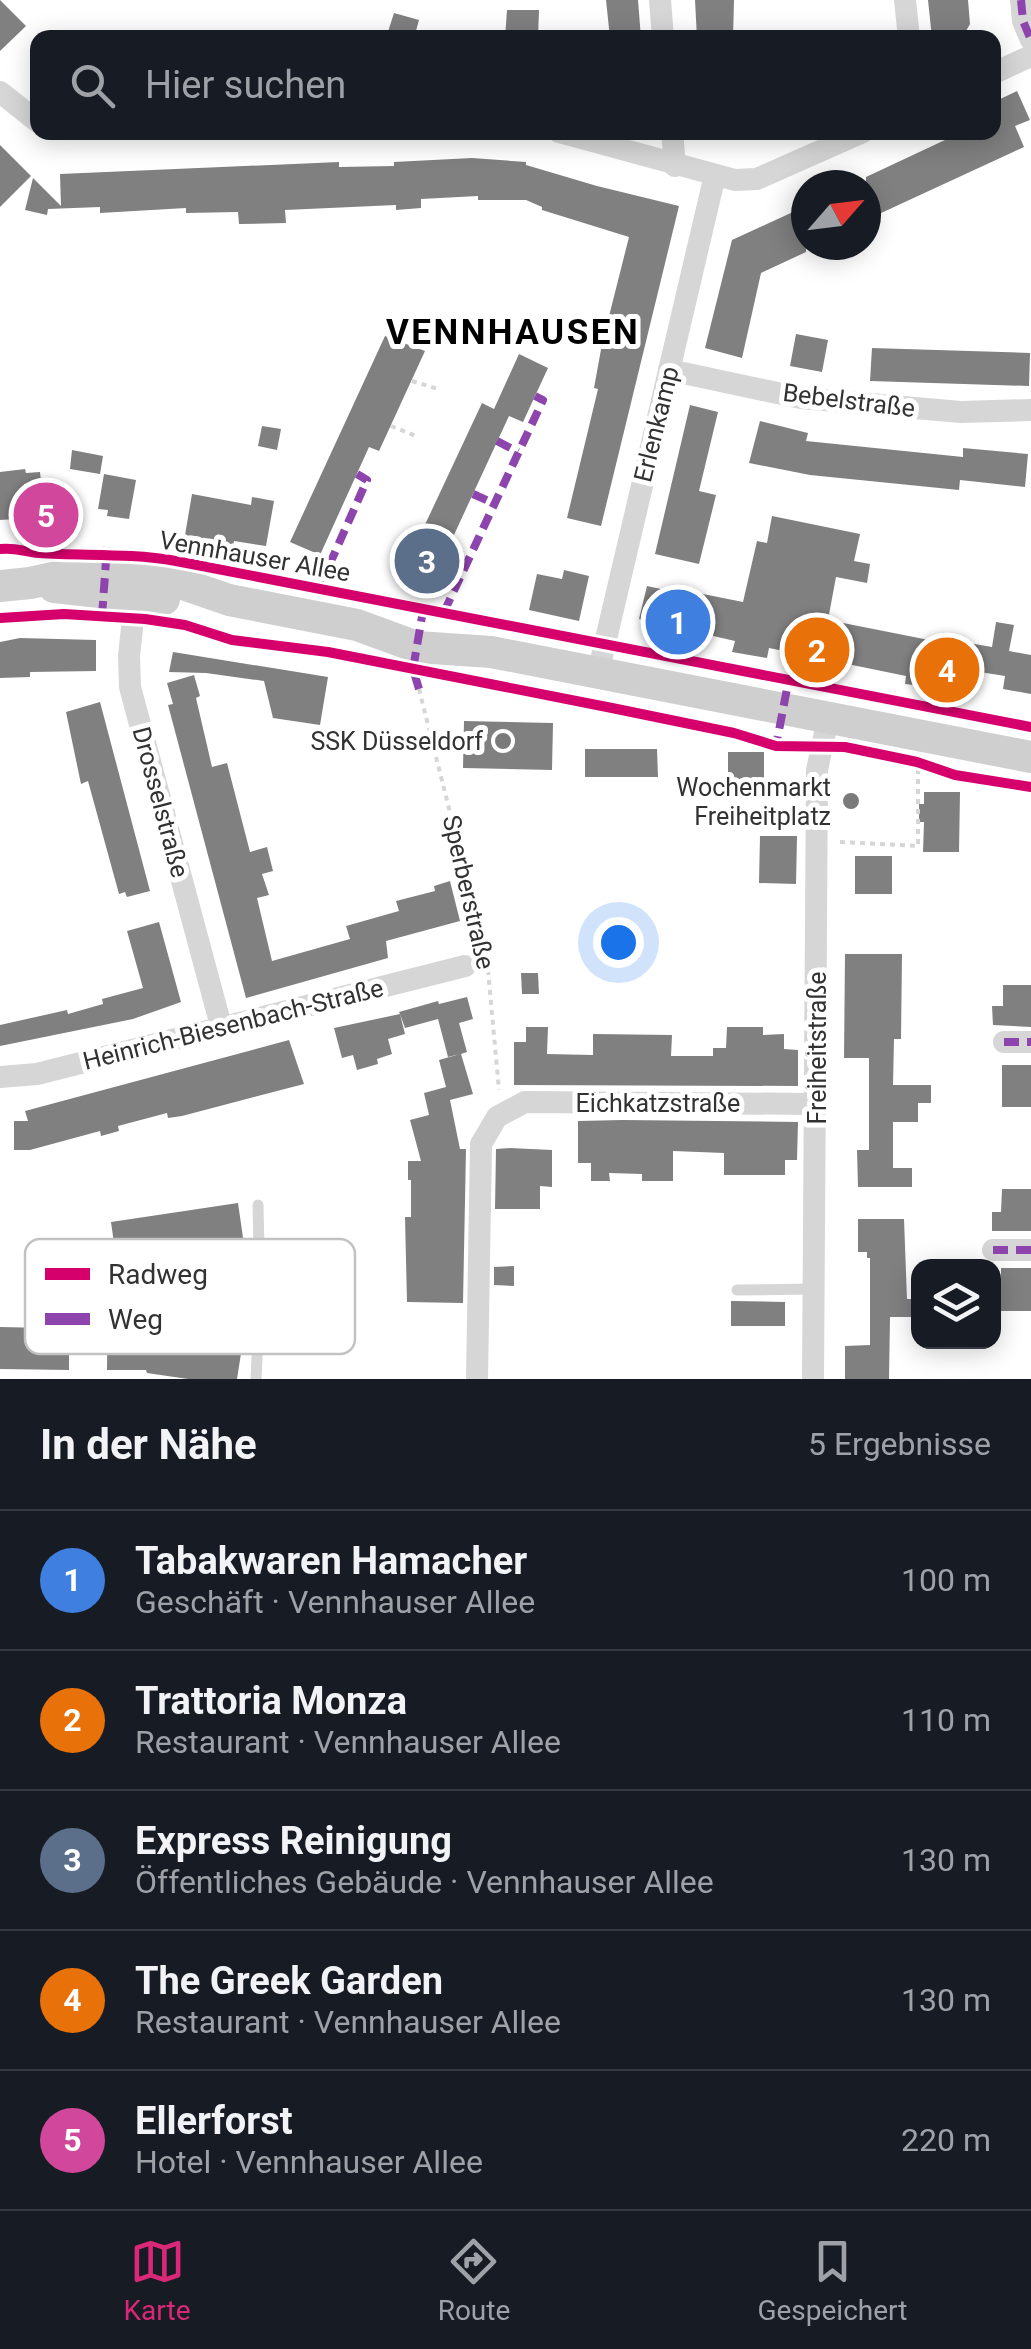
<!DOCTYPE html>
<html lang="de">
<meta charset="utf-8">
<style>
:root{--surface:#171b24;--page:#20242c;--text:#f1f3f6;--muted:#9ea1a6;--line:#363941;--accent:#db2777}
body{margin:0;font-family:Roboto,sans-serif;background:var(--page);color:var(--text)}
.controls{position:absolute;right:30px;bottom:30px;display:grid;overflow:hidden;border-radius:20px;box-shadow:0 5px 25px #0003}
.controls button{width:90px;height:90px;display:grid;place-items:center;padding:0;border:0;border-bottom:2px solid var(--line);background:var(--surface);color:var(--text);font:50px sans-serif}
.compass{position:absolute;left:791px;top:170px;width:90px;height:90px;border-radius:50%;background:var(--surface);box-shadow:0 5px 25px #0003;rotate:62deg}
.you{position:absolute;left:618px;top:942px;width:35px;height:35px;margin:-25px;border:8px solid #fff;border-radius:50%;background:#1a73e8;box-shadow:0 0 0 15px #1a73e833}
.badge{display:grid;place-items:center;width:65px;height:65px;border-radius:50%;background:var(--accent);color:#fff;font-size:32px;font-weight:700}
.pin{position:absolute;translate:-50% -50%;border:5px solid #fff;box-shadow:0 2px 10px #0006}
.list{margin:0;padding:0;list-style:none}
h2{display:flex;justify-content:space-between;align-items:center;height:130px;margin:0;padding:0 40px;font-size:42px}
h2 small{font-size:32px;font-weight:400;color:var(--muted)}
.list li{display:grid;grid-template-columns:65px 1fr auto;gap:30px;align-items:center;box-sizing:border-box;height:140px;padding:0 40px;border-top:2px solid var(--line)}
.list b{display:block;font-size:38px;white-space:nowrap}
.list p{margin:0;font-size:32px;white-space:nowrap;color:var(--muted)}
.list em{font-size:32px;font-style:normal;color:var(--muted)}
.icon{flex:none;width:55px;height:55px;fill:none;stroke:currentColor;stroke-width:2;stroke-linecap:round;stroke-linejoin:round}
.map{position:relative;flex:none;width:1031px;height:1379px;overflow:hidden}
.search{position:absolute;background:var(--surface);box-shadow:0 5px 25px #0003;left:30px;right:30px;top:30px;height:110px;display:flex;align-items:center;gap:25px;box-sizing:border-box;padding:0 35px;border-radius:20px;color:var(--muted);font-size:38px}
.sheet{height:830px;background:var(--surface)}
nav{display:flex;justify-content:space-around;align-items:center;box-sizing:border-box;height:140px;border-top:2px solid var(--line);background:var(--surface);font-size:28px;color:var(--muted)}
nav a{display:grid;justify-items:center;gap:5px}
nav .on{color:var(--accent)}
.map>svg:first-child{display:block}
.building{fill:#808080}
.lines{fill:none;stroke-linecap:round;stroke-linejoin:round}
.path{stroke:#d6d6d6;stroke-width:4;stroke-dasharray:5 5;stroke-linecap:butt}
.lane{stroke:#d6d6d6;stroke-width:11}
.street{stroke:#d6d6d6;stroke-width:22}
.secondary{stroke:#cfcfcf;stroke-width:32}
.quiet{stroke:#8e44ad;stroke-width:8;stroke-dasharray:15 8;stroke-linecap:butt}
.cycleway-casing{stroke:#fff;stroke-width:16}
.cycleway{stroke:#d6006c;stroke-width:10}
.poi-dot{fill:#7a7a7a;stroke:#fff;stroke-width:4}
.labels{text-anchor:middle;stroke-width:10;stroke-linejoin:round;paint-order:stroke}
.street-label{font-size:25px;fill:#323232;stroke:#fff}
.poi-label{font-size:25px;fill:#323232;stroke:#fff;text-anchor:end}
.district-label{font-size:35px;font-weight:bold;letter-spacing:2.5px;fill:#000;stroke:#fff}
.key{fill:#fff;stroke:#c2c2c2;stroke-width:2.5}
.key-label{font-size:28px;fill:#323232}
</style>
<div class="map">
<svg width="1031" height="1379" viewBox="0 0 1031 1379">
<rect width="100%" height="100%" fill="#fff"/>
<g class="building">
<polygon points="0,0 26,26 0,51"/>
<polygon points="606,0 638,0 641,38 610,38"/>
<polygon points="695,0 734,0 733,38 697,38"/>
<polygon points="928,0 968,0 970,24 962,38 932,38"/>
<polygon points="507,10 539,10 538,38 505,38"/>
<polygon points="394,13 419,20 414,38 386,38"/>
<polygon points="1017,91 1030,120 1015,126 1024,147 866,220 866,177 962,132 994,132 994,102"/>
<polygon points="0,145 31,176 0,207"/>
<polygon points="472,158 526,162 526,165 597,186 679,206 601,526 567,518 598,389 594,388 602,344 629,237 542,210 542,207 526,200 478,200 478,196 421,199 421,208 396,210 396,205 285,210 286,223 239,224 238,212 186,213 186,208 100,213 100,207 48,209 47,215 25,210 33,178 61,206 60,174 339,162 339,167 394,166 394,162"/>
<polygon points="806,206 806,252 761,273 742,358 705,348 732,240"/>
<polygon points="796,334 828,340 822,372 790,366"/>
<polygon points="385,336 425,351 379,451 369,447 320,555 290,542"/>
<polygon points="872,348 1030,353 1029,386 870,381"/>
<polygon points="519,354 548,368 523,422 509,416 435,576 407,563 482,403 494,409"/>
<polygon points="690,405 718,412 699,491 716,495 699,564 655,554"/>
<polygon points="760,421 808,433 806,441 963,457 963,448 1028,454 1025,487 960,480 959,490 810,475 749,463"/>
<polygon points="262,426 281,429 277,450 258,446"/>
<polygon points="72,450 103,456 100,474 70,469"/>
<polygon points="25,469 26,473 40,472 45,517 0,520 0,472"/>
<polygon points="104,474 136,480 129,519 107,516 108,510 98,509"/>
<polygon points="192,494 251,505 252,497 274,501 266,546 234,541 233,547 217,544 217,547 184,541"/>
<polygon points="772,516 860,534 854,561 870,564 867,583 836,577 828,620 939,642 940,638 992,647 996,622 1014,625 1009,651 1031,655 1031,694 1003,689 1005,676 961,669 958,682 933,677 931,687 905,684 906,676 769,648 767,658 732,652 735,641 639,619 647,586 697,597 698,593 743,602 757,541 767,543"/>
<polygon points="564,570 589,576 579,621 529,610 537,574 562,579"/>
<polygon points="20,638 96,640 96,671 30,672 30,677 0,678 0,642"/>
<polygon points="173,652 328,677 320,725 273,718 264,681 206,673 169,672"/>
<polygon points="194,675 200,696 196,698 212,767 227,763 250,852 267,847 273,871 262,874 269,895 257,898 272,961 350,939 346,926 399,911 396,901 435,891 434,886 450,881 460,921 386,941 388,958 246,998 168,705 173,704 167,683"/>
<polygon points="100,702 150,891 127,897 125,892 119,894 88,781 81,784 66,712"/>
<polygon points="464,721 553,723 552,770 463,768"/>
<polygon points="585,749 657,749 658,777 585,777"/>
<rect x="728" y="752" width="36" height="46"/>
<polygon points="924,792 960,792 959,852 923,852 924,822 919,822 919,804 924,804"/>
<polygon points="760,836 797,836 796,884 759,883"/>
<rect x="855" y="856" width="37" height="38"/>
<polygon points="159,922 181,1002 133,1019 0,1046 0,1025 67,1010 68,1014 103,1004 102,999 143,988 127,931"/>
<polygon points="845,954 902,954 901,1039 894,1039 893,1085 931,1085 931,1103 918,1103 918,1122 893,1122 893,1168 912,1168 912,1187 858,1187 857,1150 869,1150 869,1058 844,1058"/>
<polygon points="521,973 538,973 539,994 522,994"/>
<polygon points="1003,985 1031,985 1031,1027 993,1025 992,1006 1003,1006"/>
<polygon points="467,997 473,1019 459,1023 467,1052 461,1054 473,1094 450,1100 460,1149 466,1149 463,1303 407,1302 405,1217 411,1217 411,1180 408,1180 408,1161 421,1161 410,1120 429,1115 424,1093 446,1087 439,1060 460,1054 448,1057 438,1019 405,1028 400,1014 405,1034 388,1039 392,1054 377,1059 378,1064 357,1070 353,1055 342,1058 334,1028 400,1014 399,1012 438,1001 439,1004"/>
<polygon points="526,1027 548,1027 547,1054 593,1055 593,1034 672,1035 671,1056 713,1056 713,1048 726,1048 727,1027 763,1027 763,1035 784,1034 784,1049 798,1050 798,1086 514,1085 514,1042 526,1042"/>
<polygon points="289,1040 304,1084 182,1116 168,1118 167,1113 118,1126 119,1131 101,1136 100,1131 30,1150 14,1150 14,1121 28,1121 25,1111"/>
<rect x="1002" y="1065" width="29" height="42"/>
<polygon points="622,1120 798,1122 797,1160 785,1160 785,1175 724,1175 724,1153 673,1151 673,1181 642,1181 642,1174 609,1173 610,1181 591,1181 591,1163 578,1163 578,1121"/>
<polygon points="510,1148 552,1150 552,1187 540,1186 540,1209 495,1209 496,1149"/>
<polygon points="1002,1189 1031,1189 1031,1231 992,1231 992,1212 1001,1212"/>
<polygon points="238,1203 248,1272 153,1287 150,1328 243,1341 237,1379 188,1379 147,1373 146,1370 107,1370 108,1258 116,1258 111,1222"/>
<polygon points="858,1219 904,1219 907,1299 918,1299 918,1317 890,1317 889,1379 845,1379 845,1346 870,1345 870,1258 867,1258 867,1252 858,1252"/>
<polygon points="514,1266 514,1286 494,1285 494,1267"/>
<polygon points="1001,1268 1031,1268 1031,1311 994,1311 994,1293 1001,1293"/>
<polygon points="731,1301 785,1302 785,1326 731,1326"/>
<polygon points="47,1325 69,1325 69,1370 0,1369 0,1327 47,1328"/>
</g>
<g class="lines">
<g class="path">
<polyline points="412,381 438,389"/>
<polyline points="391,426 416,436"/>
<polyline points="419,689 486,956"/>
<polyline points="840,842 918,846 918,765 877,757"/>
<polyline points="488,970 499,1090"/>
</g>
<g class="lane">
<polyline points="737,1290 814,1289"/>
<polyline points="256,1379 260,1294 258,1205"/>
</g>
<g class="street">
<polyline points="660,0 663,38"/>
<polyline points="905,0 909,38"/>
<polyline points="1021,0 1023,21 1031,40"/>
<polyline points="994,73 1031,56"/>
<polyline points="0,92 38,122"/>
<polyline points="559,132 735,180 757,179 863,132"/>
<polyline points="672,132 675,166"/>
<polyline points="669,370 801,398 961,412 1031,410"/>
<polyline points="137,582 129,656 130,687 221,1026"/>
<polyline points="598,673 715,175"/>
<polyline points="1004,1042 1031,1042"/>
<polyline points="0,1077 37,1074 465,966"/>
<polyline points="993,1250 1031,1250"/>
<polyline points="477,1379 481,1144 497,1117 525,1102 817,1104"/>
<polyline points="813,1379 817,770 828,719"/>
</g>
<g class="secondary">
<polyline points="0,586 30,583 95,569 114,570 174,581 229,600 357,625 417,647 491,652 1031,757"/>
<polyline points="54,587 164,599"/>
</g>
<g class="quiet">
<polyline points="1021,0 1023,21 1031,40"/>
<polyline points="497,441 518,452"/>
<polyline points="473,494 493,503"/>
<polyline points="448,548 468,558"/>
<polyline points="320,586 367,480 357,474"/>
<polyline points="444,612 543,400 535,396"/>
<polyline points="102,616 107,547"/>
<polyline points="419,689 413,669 425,599"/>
<polyline points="771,745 776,746 790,673"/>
<polyline points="1004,1042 1031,1042"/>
<polyline points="993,1250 1031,1250"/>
</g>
<g class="cycleway-casing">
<g id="cycleway">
<path d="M0 549C16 547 25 552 39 553 85 556 130 553 176 561L1031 727"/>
<polyline points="0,618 64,614 145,619 185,625 232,640 328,652 612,708 734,733 776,746 845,747 917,762 955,775 1031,787"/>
</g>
</g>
<use href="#cycleway" class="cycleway"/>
</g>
<g class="poi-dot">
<circle cx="503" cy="741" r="10"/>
<circle cx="851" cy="801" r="10"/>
</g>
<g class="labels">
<g class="street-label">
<text transform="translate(849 400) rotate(7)" y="9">Bebelstraße</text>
<text transform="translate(656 424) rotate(-76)" y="9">Erlenkamp</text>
<text transform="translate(255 556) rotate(10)" y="9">Vennhauser Allee</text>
<text transform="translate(161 802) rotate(75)" y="9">Drosselstraße</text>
<text transform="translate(469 892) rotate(77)" y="9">Sperberstraße</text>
<text transform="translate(233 1024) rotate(-14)" y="9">Heinrich-Biesenbach-Straße</text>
<text transform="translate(817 1048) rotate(-90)" y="9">Freiheitstraße</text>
<text x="658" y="1112">Eichkatzstraße</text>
</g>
<g class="poi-label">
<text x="483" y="750">SSK Düsseldorf</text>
<text x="831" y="796">Wochenmarkt<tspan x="831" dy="29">Freiheitplatz</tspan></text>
</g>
<g class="district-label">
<text x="513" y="344">VENNHAUSEN</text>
</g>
</g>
<rect x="25" y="1239" width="330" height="115" rx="15" class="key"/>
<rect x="45" y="1268" width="45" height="12" fill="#d6006c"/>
<rect x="45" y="1313" width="45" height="12" fill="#8e44ad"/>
<g class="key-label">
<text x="108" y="1284">Radweg</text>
<text x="108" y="1329">Weg</text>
</g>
</svg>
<div class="controls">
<button><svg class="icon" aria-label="layers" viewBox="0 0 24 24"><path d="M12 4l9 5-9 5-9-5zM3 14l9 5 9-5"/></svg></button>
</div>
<svg class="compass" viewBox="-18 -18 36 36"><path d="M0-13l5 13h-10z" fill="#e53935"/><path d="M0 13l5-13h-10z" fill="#9ea1a6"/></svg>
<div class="you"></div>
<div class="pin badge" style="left:678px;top:622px;background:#3f7fe0">1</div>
<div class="pin badge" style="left:817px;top:650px;background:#e8710a">2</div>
<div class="pin badge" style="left:427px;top:561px;background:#5c6f8a">3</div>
<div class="pin badge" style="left:947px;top:670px;background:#e8710a">4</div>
<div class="pin badge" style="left:46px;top:515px;background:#d1479c">5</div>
<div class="search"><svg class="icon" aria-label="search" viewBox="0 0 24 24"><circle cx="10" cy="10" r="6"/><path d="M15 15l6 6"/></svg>Hier suchen</div>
</div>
<section class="sheet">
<h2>In der Nähe<small>5 Ergebnisse</small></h2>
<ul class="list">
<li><span class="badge" style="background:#3f7fe0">1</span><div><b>Tabakwaren Hamacher</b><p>Geschäft · Vennhauser Allee</p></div><em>100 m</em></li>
<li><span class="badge" style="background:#e8710a">2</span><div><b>Trattoria Monza</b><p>Restaurant · Vennhauser Allee</p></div><em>110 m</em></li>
<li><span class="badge" style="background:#5c6f8a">3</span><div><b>Express Reinigung</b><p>Öffentliches Gebäude · Vennhauser Allee</p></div><em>130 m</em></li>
<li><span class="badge" style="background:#e8710a">4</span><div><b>The Greek Garden</b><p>Restaurant · Vennhauser Allee</p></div><em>130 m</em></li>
<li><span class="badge" style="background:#d1479c">5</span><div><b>Ellerforst</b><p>Hotel · Vennhauser Allee</p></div><em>220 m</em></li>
</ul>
</section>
<nav>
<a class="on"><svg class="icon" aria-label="map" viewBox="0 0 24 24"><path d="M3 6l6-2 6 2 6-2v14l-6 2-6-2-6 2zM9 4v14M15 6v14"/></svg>Karte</a>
<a><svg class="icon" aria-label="directions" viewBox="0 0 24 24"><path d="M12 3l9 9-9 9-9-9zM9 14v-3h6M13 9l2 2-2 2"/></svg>Route</a>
<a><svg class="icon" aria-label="saved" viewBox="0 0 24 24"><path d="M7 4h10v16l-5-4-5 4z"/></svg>Gespeichert</a>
</nav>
